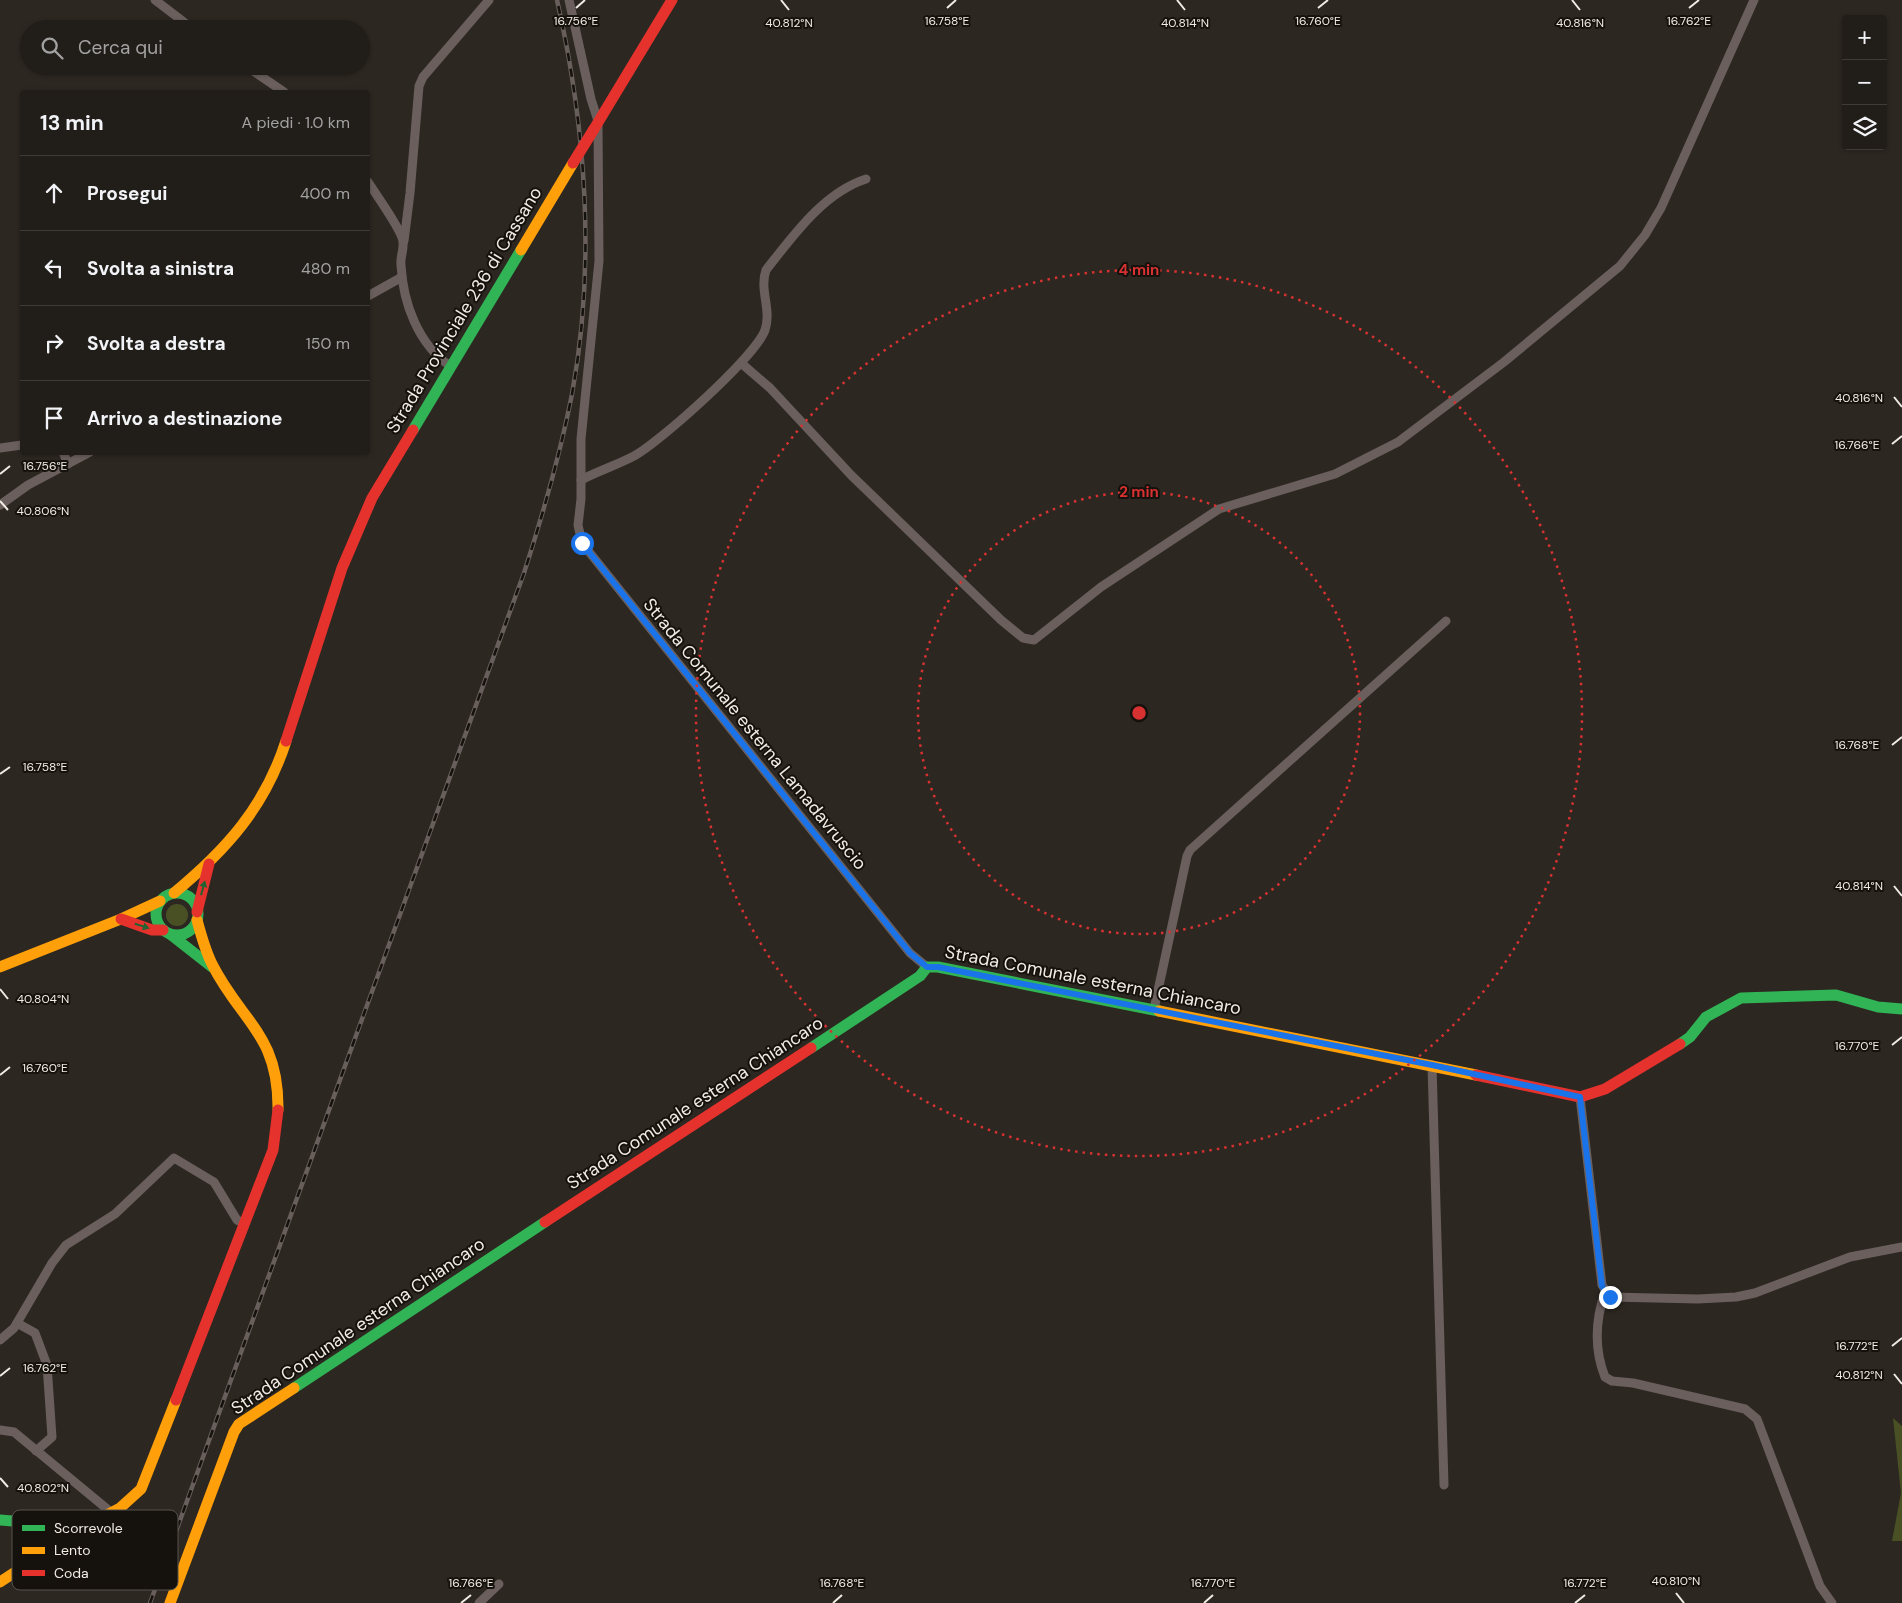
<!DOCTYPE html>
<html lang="it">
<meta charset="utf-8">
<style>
:root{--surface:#211d19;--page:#2d2a26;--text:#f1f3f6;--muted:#a2a2a2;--line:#3e3b38}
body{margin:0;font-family:"DM Sans",sans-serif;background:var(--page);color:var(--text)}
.controls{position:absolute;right:15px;top:15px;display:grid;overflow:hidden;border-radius:5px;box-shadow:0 1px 4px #0004}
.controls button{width:45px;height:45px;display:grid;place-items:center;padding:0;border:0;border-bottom:1px solid var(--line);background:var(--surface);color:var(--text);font:25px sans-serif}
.stop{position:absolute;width:15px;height:15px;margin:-11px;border:4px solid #1a73e8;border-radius:50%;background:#fff}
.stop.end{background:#1a73e8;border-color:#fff;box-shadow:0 1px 5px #0008}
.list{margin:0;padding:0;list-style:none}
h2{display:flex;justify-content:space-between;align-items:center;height:65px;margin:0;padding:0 20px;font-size:21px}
h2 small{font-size:16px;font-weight:400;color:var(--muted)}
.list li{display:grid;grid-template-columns:32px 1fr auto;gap:15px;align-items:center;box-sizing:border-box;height:75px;padding:0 20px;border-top:1px solid var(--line)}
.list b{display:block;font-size:19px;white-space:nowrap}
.list em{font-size:16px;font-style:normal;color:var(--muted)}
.icon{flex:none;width:28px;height:28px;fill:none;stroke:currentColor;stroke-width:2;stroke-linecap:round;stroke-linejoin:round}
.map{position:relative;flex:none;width:1902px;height:1603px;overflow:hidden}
.search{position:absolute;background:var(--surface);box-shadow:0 1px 4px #0004;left:20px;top:20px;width:350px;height:55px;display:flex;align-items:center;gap:12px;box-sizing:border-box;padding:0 18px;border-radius:28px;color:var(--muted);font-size:19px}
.panel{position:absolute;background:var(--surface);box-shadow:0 1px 4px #0004;left:20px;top:90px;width:350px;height:365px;border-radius:5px}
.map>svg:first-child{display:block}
.green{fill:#495124}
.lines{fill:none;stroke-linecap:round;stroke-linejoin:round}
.street{stroke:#6a5f5d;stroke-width:9}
.fast{stroke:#30b455;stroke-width:11}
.slow{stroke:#ff9f0a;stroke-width:11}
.jam{stroke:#e5322d;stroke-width:11}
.rail-casing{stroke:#685f5c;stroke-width:4.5}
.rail{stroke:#15110c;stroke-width:2.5;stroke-dasharray:8;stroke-linecap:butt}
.jam-bridge{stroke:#e5322d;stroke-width:11}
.oneway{fill:#226230}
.route{stroke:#1a73e8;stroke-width:6}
.ticks{fill:none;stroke:#f1ebe4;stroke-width:2}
.ring{fill:none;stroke:#d73231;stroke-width:2.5;stroke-dasharray:2.5 5}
.labels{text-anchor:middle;stroke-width:4;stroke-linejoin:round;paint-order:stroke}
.street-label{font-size:18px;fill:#f1ebe4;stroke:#15110c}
.key{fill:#15110c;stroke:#57524d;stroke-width:1}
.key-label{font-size:14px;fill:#f1ebe4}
.ticks-label{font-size:12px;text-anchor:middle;fill:#f1ebe4;stroke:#15110c;stroke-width:4;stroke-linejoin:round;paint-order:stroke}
.centre{fill:#d73231;stroke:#15110c;stroke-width:2.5}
.ring-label{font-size:15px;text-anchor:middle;font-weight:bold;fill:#d73231;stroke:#15110c;stroke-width:4;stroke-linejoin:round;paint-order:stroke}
</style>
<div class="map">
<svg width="1902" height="1603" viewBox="0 0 1902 1603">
<rect width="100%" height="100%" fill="#2c2721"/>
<g class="green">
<circle cx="177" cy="915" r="11"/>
<polygon points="1893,1418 1902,1426 1902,1541 1892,1541 1901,1493"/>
</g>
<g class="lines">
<g class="street">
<polyline points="155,0 193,29"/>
<polyline points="569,0 591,99 598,121 599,261 581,439 581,499 578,525 582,543 910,953 927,967"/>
<polyline points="246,66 284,92"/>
<path d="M368 182C375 193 403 232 403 242 404 250 400 257 401 265 403 303 418 344 450 366"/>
<polyline points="404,241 410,193 419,86 423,77 489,0"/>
<polyline points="368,296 402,277"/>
<polyline points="741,363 770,388 851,475 1001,620 1023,638 1034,640 1101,587 1219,509 1335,474 1398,442 1504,362 1620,266 1645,235 1661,208 1754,0"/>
<polyline points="0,448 22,445"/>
<polyline points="63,452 68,464"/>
<path d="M581 480C598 471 617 465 634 456 660 442 756 356 765 330 772 310 759 290 766 270 793 236 823 193 866 179"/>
<polyline points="0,505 28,485 90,452"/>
<polyline points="1154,1009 1187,856 1190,850 1446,621"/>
<polyline points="1432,1065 1444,1485"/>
<polyline points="1580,1097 1602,1285 1610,1297 1698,1299 1736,1297 1755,1293 1850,1257 1902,1247"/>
<path d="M1605 1292C1595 1321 1594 1349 1605 1377L1612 1381 1633 1383 1745 1409 1757 1419 1820 1586 1832 1603"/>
<polyline points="17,1323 35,1333 47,1365 52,1437 36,1451"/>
<polyline points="0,1340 14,1328 52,1263 66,1245 115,1214 174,1158 214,1182 237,1220 244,1223"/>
<polyline points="0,1430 14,1432 112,1513"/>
<polyline points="84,1527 114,1546 123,1545 130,1537 137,1523"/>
<polyline points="479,1603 499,1584"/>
</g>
<g class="fast">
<polyline points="413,430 521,250"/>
<circle cx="177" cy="914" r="21"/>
<polyline points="170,934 212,967"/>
<polyline points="1680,1044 1690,1037 1706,1017 1741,998 1836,995 1878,1007 1902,1009"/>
<polyline points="811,1048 920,976 927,967 938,967 1159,1011"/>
<polyline points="294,1388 545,1222"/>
<polyline points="0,1520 84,1527"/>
</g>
<g class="slow">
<polyline points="521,250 573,163"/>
<path d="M174 893C226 850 265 807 286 741"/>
<path d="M197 920C201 935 205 950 212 964 241 1022 279 1034 278 1110"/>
<polyline points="0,967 121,919 160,901"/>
<polyline points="1159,1011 1476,1075"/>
<polyline points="0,1582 84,1527 120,1508 141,1489 176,1400"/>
<polyline points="170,1603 234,1432 239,1424 294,1388"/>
</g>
<g class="jam">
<polyline points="594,129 672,0"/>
<polyline points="286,741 342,568 372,498 413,430"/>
<polyline points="197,912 209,864"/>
<polyline points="121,919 152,930 163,930"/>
<polyline points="1476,1075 1580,1097 1605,1089 1680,1044"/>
<polyline points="545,1222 811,1048"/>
<polyline points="176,1400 273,1150 278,1110"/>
</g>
<g class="rail-casing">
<path id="rail" d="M150 1603 524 573C543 514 560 455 572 394 596 265 586 127 557 0"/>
</g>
<use href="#rail" class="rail"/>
<polyline class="jam-bridge" points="573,163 594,129"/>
</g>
<defs><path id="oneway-solid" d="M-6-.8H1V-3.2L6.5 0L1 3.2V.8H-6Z" transform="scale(1.25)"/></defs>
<g class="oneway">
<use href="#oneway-solid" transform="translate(203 888) rotate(-75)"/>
<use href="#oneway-solid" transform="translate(142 926) rotate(18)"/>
</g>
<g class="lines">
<polyline class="route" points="582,543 910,953 927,967 938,967 1432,1065 1580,1097 1602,1286 1610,1297"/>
</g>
<path class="ticks" d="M781 0 789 10M1177 0 1185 10M1572 0 1580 10M576 8 585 0M947 8 956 0M1318 8 1328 0M1689 8 1699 0M1894 397 1902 407M1892 444 1902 436M0 474 10 466M0 501 8 510M1892 745 1902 737M0 774 10 767M1894 886 1902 896M0 989 8 999M1892 1045 1902 1037M0 1075 10 1067M1892 1346 1902 1338M1894 1374 1902 1384M0 1376 10 1368M0 1478 8 1487M1676 1593 1684 1603M461 1603 471 1595M833 1603 842 1595M1204 1603 1213 1595M1575 1603 1585 1595"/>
<g class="ring">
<circle cx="1139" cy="713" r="221"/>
<circle cx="1139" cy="713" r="443"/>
</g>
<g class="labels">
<g class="street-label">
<text transform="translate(464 310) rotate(-59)" y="6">Strada Provinciale 236 di Cassano</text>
<text transform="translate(755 734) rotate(51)" y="6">Strada Comunale esterna Lamadavruscio</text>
<text transform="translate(1093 980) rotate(11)" y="6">Strada Comunale esterna Chiancaro</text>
<text transform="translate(695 1103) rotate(-33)" y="6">Strada Comunale esterna Chiancaro</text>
<text transform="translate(358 1326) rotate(-34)" y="6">Strada Comunale esterna Chiancaro</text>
</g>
</g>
<rect x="12" y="1510" width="166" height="80" rx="8" class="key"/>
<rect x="22" y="1525" width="23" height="6" fill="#30b455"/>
<rect x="22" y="1547" width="23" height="7" fill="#ff9f0a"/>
<rect x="22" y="1570" width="23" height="6" fill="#e5322d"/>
<g class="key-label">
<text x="54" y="1533">Scorrevole</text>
<text x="54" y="1555">Lento</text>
<text x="54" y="1578">Coda</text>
</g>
<g class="ticks-label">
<text x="1318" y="25">16.760°E</text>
<text x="576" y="25">16.756°E</text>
<text x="947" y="25">16.758°E</text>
<text x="1689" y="25">16.762°E</text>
<text x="789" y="27">40.812°N</text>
<text x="1185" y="27">40.814°N</text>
<text x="1580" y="27">40.816°N</text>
<text x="1859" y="402">40.816°N</text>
<text x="1857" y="449">16.766°E</text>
<text x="45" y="470">16.756°E</text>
<text x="43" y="515">40.806°N</text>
<text x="1857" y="749">16.768°E</text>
<text x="45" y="771">16.758°E</text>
<text x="1859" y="890">40.814°N</text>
<text x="43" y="1003">40.804°N</text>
<text x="1857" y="1050">16.770°E</text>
<text x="45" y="1072">16.760°E</text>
<text x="1857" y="1350">16.772°E</text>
<text x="45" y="1372">16.762°E</text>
<text x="1859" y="1379">40.812°N</text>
<text x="43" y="1492">40.802°N</text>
<text x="1676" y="1585">40.810°N</text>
<text x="471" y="1587">16.766°E</text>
<text x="842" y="1587">16.768°E</text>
<text x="1213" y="1587">16.770°E</text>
<text x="1585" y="1587">16.772°E</text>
</g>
<circle cx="1139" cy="713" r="8" class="centre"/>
<g class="ring-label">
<text x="1139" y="275">4 min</text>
<text x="1139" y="497">2 min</text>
</g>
</svg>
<div class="controls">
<button>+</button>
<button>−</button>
<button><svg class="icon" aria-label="layers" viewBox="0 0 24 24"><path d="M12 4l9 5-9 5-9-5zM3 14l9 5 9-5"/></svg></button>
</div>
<div class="stop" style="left:582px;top:543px"></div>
<div class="stop end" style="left:1610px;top:1297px"></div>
<div class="search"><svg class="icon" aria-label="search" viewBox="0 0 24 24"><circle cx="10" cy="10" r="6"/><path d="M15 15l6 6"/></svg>Cerca qui</div>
<section class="panel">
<h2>13 min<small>A piedi · 1.0 km</small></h2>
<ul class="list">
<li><svg class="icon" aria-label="ahead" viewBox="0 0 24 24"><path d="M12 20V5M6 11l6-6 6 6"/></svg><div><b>Prosegui</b></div><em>400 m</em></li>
<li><svg class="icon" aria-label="left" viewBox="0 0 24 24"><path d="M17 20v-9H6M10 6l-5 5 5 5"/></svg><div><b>Svolta a sinistra</b></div><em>480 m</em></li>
<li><svg class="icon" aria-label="right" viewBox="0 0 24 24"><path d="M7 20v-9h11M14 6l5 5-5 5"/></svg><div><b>Svolta a destra</b></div><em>150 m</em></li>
<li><svg class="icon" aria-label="arrive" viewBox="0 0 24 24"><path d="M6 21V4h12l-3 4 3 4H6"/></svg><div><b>Arrivo a destinazione</b></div></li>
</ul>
</section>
</div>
